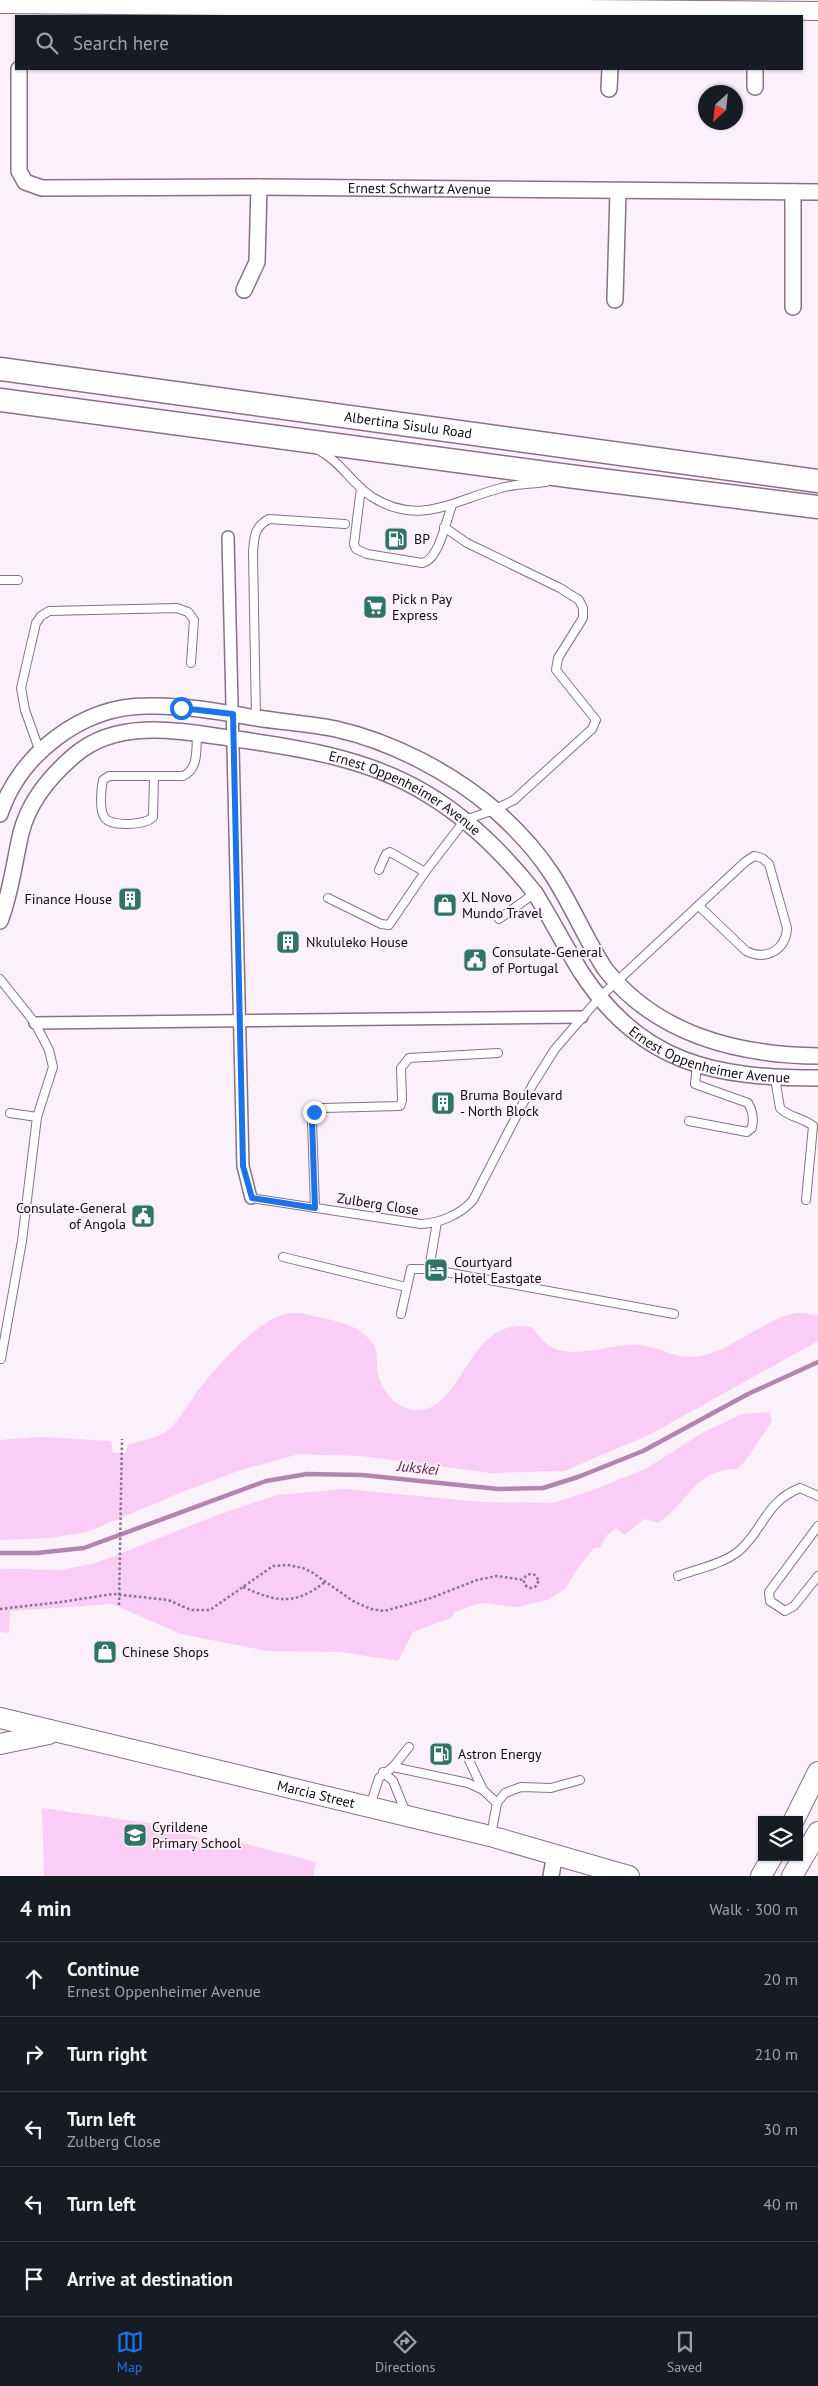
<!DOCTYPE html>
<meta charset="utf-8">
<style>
:root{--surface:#171b24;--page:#20242c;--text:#f1f3f6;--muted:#9ea1a6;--line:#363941;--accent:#1a73e8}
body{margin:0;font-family:"PT Sans",sans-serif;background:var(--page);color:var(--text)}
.controls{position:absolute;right:15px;bottom:15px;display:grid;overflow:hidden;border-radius:0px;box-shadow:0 1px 4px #0004}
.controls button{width:45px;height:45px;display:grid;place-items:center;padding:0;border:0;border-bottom:1px solid var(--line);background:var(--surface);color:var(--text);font:25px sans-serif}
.compass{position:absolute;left:698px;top:85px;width:45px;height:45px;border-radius:50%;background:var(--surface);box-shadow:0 1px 4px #0004;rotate:207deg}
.stop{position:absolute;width:15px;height:15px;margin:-11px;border:4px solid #1a73e8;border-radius:50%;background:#fff}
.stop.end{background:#1a73e8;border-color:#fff;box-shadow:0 1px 5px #0008}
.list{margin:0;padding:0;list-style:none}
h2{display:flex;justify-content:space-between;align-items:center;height:65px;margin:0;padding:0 20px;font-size:21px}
h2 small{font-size:16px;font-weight:400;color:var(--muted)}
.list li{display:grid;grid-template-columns:32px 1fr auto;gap:15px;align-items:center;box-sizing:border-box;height:75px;padding:0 20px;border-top:1px solid var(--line)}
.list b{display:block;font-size:19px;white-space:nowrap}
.list p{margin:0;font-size:16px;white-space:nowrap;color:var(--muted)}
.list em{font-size:16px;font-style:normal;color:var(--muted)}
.icon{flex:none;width:28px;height:28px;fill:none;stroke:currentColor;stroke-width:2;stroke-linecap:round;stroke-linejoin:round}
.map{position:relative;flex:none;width:818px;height:1876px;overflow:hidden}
.search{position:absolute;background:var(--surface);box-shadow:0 1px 4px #0004;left:15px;right:15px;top:15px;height:55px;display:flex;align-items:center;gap:12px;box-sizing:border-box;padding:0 18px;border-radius:0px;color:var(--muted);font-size:19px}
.sheet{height:440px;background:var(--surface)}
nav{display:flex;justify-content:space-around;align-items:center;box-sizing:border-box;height:70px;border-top:1px solid var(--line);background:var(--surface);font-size:14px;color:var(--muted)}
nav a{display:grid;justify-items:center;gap:2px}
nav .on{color:var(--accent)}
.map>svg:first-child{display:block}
.green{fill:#f9cdf6}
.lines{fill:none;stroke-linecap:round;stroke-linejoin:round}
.stream{stroke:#b284af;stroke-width:4.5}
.service-casing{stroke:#897087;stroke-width:10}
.pedestrian-casing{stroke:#897087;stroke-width:14}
.minor-casing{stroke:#897087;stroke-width:18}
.tertiary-casing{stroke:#897087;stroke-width:20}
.secondary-casing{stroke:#897087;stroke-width:22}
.primary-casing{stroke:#897087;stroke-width:25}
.path{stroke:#807680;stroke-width:2.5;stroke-dasharray:2.5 2.5;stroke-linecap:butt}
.service{stroke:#fff;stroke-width:8}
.pedestrian{stroke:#fff;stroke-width:11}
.minor{stroke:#fff;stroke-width:15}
.tertiary{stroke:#fff;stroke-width:18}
.secondary{stroke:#fff;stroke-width:20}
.primary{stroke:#fff;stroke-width:22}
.path-bridge{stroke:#807680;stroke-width:2.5;stroke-dasharray:2.5 2.5;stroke-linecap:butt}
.route{stroke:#1a73e8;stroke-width:6}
.labels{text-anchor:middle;stroke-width:4;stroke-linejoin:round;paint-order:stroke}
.street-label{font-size:14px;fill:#120912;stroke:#fcf0fb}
.poi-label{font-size:14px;fill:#120912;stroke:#fcf0fb;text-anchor:start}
.water-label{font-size:15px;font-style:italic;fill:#5c235a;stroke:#fcf0fb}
</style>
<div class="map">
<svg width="818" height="1876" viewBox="0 0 818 1876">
<rect width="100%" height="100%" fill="#fcf0fb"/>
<g class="green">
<path d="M301 1313C325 1320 353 1320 370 1340 378 1349 377 1358 377 1369 379 1387 394 1407 412 1410 464 1417 465 1315 531 1327 541 1337 544 1346 559 1350 582 1357 616 1343 639 1345 667 1348 677 1363 709 1354 738 1345 772 1315 799 1313 805 1313 812 1315 818 1315V1341L651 1434 564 1471 490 1473 361 1456 299 1454 241 1470 187 1490 87 1532 51 1538 0 1540V1440L41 1437 111 1441 113 1453H126L127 1445C139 1441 154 1439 164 1433 177 1424 184 1410 193 1398 210 1373 256 1320 286 1314 291 1313 296 1313 301 1313Z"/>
<path d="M770 1412 772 1421 746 1460 737 1469C694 1469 688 1504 658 1523L644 1519 625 1535 616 1528 607 1535 600 1548H594L580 1565 565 1589 547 1600 517 1607 481 1603 455 1612 451 1618 413 1632 398 1661 341 1652 267 1651 181 1634 112 1604 10 1611 9 1633 0 1632V1569L61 1570 96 1563 220 1514 277 1495 345 1489 482 1502 553 1503 596 1489 647 1468 702 1433 742 1414Z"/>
<polygon points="42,1808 162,1825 201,1839 242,1843 316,1862 313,1876 44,1876"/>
</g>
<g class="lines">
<polyline class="stream" points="0,1553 37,1553 84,1548 266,1481 307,1474 362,1475 498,1489 543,1488 578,1477 643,1451 748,1394 818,1362"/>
<g class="service-casing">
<g id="service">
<path d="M320 451C341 462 352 484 372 497 420 527 454 500 501 488 515 484 531 484 546 482"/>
<path d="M361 488 354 544 356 549 367 554 422 563C439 560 446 521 452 505"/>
<polyline points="0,580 18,580"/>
<path d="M256 718 253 553C254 537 254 527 269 519L345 524"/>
<polyline points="40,752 25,710 21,688 36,623 41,616 49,611 177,608 188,612 194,620 191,663"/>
<path d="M154 776 153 817C146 825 112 827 105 818 99 811 101 789 103 780L109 776H183C199 769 196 749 197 733"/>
<polyline points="379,870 386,854 390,852 425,872"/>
<polyline points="328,898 381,924 389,925 425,872 465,820 494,810 514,800 592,729 596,720 556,670 558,658 583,618 583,608 579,600 560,588 467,543 444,527"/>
<polyline points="499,919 535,893"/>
<polyline points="0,979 35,1023 49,1050 53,1067 37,1117 22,1241 1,1359"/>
<path d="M775 1078 780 1108C789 1118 803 1117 813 1126L806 1200"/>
<polyline points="10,1113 37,1117"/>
<path d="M689 1121 747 1132 752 1128C754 1119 753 1111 748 1103L695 1084 697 1065"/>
<path d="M251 1198 421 1224C440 1223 460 1215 473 1200L533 1084 555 1049 600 997 745 862 754 856 762 858 769 864 787 928C786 950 766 961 746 951L699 906"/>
<polyline points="315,1208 312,1121 314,1112 323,1108 400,1106 402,1101 401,1068 409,1058 498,1053"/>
<polyline points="437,1222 429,1269 674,1314"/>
<polyline points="283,1257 406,1287"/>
<polyline points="401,1314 411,1269 429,1269"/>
<polyline points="818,1526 769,1592 770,1601 785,1611 794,1606 818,1576"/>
<path d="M678 1576C697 1569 723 1564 739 1551 764 1529 765 1502 800 1488L818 1496"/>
<polyline points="468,1758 483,1790"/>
<polyline points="393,1767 409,1747"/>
<polyline points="383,1772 393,1781 406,1813"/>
<polyline points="370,1806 379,1778 393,1767 468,1783 483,1790 497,1803"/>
<polyline points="491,1835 497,1803 505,1793 521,1787 551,1788 580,1780"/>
</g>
</g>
<g class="pedestrian-casing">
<g id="pedestrian">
<polyline points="228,537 243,1166 251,1198"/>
<polyline points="35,1023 582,1017"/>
</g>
</g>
<g class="minor-casing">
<g id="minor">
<path id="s1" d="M19 69V171L25 182 42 188 259 187 818 192"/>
<polyline points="755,87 755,69"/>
<polyline points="609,89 610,69"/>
<polyline points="244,290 257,262 259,187"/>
<polyline points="615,300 618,191"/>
<polyline points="793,307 793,192"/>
<path d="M0 814C20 754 82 706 147 706 184 705 221 712 257 718 283 722 311 724 336 729 393 742 452 773 495 810 515 828 536 850 551 873 571 903 585 938 605 969 657 1035 737 1055 818 1056"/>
<path id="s2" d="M0 921C11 893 14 863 21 833 29 801 51 775 76 754 121 717 184 732 236 739 301 748 370 759 427 794 469 819 504 854 535 893 551 919 565 946 581 972 641 1064 715 1078 818 1078"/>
<polyline points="551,1876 555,1854"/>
</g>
</g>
<g class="tertiary-casing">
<polyline id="tertiary" points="0,4 818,11"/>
</g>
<g class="secondary-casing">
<g id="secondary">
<path id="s3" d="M0 1718 490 1836 629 1876"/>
<polyline points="0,1744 49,1734"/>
<polyline points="794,1820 818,1772"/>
<polyline points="761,1876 772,1857"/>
<polyline points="792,1876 818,1832"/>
</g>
</g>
<g class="primary-casing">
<g id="primary">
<path id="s4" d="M0 369 818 481"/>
<polyline points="0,400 576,477 818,507"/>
</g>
</g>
<g class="path">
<circle cx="531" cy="1581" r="7"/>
<path d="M243 1587C277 1602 294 1606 325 1582"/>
<polyline points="0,1609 61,1602 113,1594 168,1600 191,1610 210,1610 273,1566 288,1565 303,1568 313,1573 353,1601 371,1609 384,1611 431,1598 477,1580 497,1576 524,1580"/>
</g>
<use href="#service" class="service"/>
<use href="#pedestrian" class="pedestrian"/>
<use href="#minor" class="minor"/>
<use href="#tertiary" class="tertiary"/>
<use href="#secondary" class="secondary"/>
<use href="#primary" class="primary"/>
<polyline class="path-bridge" points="119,1605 122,1439"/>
</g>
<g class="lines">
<polyline class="route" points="181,708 233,714 243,1166 252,1198 315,1208 312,1121 314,1112"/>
</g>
<defs>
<g id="fuel-square" transform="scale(1.25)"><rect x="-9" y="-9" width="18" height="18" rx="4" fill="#307467" stroke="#fcf0fb"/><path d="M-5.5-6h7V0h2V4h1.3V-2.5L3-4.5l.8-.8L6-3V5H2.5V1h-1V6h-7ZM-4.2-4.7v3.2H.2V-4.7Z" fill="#fff"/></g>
<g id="supermarket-square" transform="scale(1.25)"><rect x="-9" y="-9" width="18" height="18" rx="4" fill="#307467" stroke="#fcf0fb"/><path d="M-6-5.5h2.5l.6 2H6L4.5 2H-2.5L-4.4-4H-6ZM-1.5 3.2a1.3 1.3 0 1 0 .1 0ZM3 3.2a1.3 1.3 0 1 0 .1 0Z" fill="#fff"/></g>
<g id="building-square" transform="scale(1.25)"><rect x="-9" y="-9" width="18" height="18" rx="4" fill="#307467" stroke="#fcf0fb"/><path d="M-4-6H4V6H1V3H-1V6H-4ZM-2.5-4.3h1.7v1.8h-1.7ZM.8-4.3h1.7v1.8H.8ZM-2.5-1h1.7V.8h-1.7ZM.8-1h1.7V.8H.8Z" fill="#fff"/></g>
<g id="shop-square" transform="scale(1.25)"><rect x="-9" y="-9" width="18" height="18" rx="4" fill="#307467" stroke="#fcf0fb"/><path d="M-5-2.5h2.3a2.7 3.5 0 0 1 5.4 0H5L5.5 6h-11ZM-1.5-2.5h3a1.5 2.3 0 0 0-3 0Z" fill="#fff"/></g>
<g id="civic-square" transform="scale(1.25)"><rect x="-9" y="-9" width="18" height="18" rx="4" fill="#307467" stroke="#fcf0fb"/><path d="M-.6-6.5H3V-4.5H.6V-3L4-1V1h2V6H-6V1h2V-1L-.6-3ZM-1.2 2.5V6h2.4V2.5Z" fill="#fff"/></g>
<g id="hotel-square" transform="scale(1.25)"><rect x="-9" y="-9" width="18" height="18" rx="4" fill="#307467" stroke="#fcf0fb"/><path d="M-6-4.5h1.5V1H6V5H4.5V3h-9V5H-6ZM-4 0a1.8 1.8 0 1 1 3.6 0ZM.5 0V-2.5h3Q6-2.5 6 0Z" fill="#fff"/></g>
<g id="school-square" transform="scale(1.25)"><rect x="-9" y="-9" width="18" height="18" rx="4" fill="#307467" stroke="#fcf0fb"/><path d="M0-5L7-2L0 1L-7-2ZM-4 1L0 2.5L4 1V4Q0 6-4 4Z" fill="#fff"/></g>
</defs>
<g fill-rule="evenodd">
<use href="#fuel-square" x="396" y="539"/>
<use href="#supermarket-square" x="375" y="607"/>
<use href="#building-square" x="130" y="899"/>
<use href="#shop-square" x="445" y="905"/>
<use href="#building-square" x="288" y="942"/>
<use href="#civic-square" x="475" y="960"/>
<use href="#building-square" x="443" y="1103"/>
<use href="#civic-square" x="143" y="1216"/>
<use href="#hotel-square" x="436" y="1270"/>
<use href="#shop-square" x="105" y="1652"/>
<use href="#fuel-square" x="441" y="1754"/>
<use href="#school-square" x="135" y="1835"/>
</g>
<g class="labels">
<g class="street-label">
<text dy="5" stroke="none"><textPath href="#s1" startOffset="510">Ernest Schwartz Avenue</textPath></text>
<text dy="5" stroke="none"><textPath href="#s4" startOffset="412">Albertina Sisulu Road</textPath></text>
<text dy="5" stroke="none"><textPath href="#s2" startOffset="534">Ernest Oppenheimer Avenue</textPath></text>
<text dy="5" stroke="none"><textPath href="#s2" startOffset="954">Ernest Oppenheimer Avenue</textPath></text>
<text transform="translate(378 1204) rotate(9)" y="5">Zulberg Close</text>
<text dy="5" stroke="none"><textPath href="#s3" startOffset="325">Marcia Street</textPath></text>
</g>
<g class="poi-label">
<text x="414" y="544">BP</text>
<text x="392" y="604">Pick n Pay<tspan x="392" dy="16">Express</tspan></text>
<text x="462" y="902">XL Novo<tspan x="462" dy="16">Mundo Travel</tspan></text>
<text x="112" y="904" text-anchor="end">Finance House</text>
<text x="306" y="947">Nkululeko House</text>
<text x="492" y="957">Consulate-General<tspan x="492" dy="16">of Portugal</tspan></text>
<text x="460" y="1100">Bruma Boulevard<tspan x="460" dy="16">- North Block</tspan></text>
<text x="126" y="1213" text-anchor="end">Consulate-General<tspan x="126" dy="16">of Angola</tspan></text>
<text x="454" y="1267">Courtyard<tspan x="454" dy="16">Hotel Eastgate</tspan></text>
<text x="122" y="1657">Chinese Shops</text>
<text x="458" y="1759">Astron Energy</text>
<text x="152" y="1832">Cyrildene<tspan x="152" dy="16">Primary School</tspan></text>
</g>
<g class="water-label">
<text transform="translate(418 1468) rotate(6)" y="5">Jukskei</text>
</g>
</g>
</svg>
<div class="controls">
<button><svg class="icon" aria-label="layers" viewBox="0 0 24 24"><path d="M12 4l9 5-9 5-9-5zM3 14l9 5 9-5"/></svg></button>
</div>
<svg class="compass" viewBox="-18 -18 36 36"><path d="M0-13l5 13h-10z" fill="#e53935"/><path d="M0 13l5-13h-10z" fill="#9ea1a6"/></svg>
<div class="stop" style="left:181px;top:708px"></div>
<div class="stop end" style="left:314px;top:1112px"></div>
<div class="search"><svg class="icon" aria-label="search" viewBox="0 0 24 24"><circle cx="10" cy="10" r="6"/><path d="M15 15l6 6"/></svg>Search here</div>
</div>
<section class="sheet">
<h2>4 min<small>Walk · 300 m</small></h2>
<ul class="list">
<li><svg class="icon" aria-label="ahead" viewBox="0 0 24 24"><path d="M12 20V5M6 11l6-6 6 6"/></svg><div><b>Continue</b><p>Ernest Oppenheimer Avenue</p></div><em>20 m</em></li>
<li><svg class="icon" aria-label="right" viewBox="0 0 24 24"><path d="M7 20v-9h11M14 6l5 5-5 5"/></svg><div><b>Turn right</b></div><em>210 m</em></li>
<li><svg class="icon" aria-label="left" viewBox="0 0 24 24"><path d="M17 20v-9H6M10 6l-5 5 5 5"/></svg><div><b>Turn left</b><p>Zulberg Close</p></div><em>30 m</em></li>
<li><svg class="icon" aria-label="left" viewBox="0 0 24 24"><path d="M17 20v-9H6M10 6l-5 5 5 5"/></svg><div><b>Turn left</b></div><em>40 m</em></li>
<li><svg class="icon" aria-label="arrive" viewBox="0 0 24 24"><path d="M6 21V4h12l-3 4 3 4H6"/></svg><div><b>Arrive at destination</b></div></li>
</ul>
</section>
<nav>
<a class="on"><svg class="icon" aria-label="map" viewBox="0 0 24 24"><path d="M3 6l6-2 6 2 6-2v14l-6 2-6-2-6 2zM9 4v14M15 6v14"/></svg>Map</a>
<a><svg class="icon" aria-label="directions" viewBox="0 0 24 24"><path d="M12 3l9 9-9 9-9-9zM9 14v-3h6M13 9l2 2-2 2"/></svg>Directions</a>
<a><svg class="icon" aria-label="saved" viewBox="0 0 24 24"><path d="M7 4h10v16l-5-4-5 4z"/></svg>Saved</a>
</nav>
